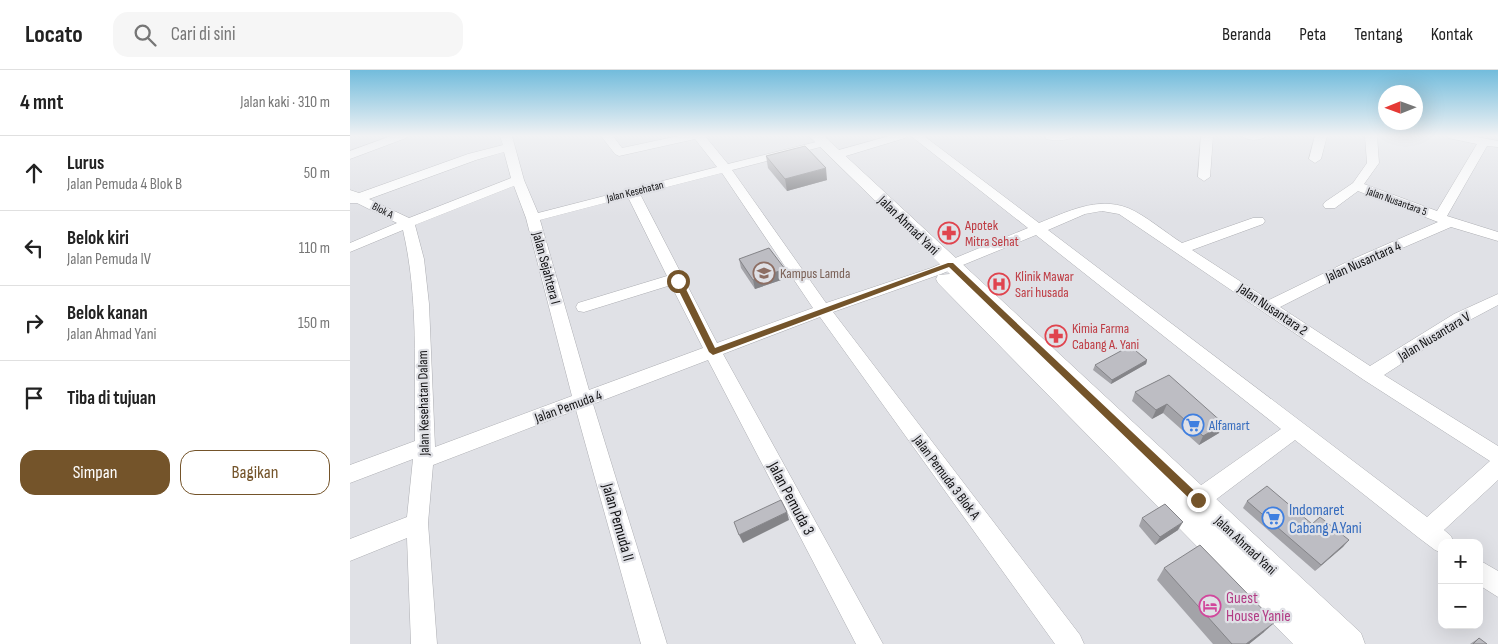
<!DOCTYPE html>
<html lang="id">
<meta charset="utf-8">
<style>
:root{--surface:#fff;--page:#f6f6f6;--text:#222;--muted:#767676;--line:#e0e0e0;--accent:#74542a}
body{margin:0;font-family:"Sofia Sans Condensed",sans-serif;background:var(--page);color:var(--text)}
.controls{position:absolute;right:15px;bottom:15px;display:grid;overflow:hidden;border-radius:10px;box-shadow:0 5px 20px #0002}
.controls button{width:45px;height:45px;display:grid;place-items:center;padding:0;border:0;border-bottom:1px solid var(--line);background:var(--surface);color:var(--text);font:25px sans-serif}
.compass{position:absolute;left:1028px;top:15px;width:45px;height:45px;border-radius:50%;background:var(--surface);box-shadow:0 5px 20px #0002;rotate:269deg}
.stop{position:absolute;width:15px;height:15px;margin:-11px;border:4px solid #74542a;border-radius:50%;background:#fff}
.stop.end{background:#74542a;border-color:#fff;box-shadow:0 1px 5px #0008}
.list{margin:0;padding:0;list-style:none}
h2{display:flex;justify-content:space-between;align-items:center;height:65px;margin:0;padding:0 20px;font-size:21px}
h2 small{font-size:16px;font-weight:400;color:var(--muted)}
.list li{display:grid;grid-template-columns:32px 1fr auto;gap:15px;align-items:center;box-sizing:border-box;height:75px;padding:0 20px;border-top:1px solid var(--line)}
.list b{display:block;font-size:19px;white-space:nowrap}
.list p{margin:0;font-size:16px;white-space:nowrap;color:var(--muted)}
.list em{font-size:16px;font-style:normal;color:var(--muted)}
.actions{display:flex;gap:10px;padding:15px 20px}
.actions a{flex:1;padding:11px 0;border:1px solid var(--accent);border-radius:15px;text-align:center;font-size:18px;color:var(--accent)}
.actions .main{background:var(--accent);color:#fff}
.icon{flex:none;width:28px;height:28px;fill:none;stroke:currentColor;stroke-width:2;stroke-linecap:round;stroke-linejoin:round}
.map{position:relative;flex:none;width:1148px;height:574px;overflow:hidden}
header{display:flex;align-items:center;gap:30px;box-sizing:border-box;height:70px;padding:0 25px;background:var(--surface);border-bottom:1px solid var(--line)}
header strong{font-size:24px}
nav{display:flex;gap:28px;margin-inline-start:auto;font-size:18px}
.search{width:350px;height:45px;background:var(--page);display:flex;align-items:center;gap:12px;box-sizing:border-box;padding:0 18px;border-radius:15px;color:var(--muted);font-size:19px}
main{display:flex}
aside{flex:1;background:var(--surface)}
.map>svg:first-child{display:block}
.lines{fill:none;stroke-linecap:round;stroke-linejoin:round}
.minor-casing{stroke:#adaeb3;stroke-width:1}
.major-casing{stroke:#adaeb3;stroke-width:1}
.minor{fill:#fff;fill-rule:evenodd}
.major{fill:#fff;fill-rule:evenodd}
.wall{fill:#a3a3a8}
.shaded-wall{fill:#848488}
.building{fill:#bdbdc3;stroke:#848488}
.route{fill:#74542a}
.labels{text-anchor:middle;stroke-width:4.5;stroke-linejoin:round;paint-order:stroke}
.far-street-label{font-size:11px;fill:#101012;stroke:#e0e1e6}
.street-label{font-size:14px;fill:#101012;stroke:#e0e1e6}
.health-label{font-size:14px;fill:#be3a42;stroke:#e0e1e6;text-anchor:start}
.education-label{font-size:14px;fill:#785e54;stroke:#e0e1e6;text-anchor:start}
.shop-label{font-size:14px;fill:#366cbe;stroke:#e0e1e6;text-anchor:start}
.near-street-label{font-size:16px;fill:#101012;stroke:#e0e1e6}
.near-shop-label{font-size:16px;fill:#366cbe;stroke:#e0e1e6;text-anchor:start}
.near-hotel-label{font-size:16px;fill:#b23c85;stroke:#e0e1e6;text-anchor:start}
</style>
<header>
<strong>Locato</strong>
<div class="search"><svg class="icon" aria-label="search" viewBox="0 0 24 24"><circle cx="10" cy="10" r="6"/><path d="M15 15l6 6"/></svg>Cari di sini</div>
<nav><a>Beranda</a><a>Peta</a><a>Tentang</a><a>Kontak</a></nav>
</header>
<main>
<aside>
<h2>4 mnt<small>Jalan kaki · 310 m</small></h2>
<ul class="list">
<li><svg class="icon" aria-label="ahead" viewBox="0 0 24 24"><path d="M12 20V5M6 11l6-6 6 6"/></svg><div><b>Lurus</b><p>Jalan Pemuda 4 Blok B</p></div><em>50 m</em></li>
<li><svg class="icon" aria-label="left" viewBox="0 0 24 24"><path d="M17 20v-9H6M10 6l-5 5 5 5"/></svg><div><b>Belok kiri</b><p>Jalan Pemuda IV</p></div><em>110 m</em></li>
<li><svg class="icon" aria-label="right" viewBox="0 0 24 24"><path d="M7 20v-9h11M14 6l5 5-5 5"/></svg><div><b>Belok kanan</b><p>Jalan Ahmad Yani</p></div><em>150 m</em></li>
<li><svg class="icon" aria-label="arrive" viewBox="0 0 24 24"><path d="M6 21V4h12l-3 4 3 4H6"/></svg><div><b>Tiba di tujuan</b></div></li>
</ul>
<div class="actions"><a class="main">Simpan</a><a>Bagikan</a></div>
</aside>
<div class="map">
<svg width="1148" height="574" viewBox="0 0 1148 574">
<rect width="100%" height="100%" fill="#e0e1e6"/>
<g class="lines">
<g class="minor-casing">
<g id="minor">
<polygon points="41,66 58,66 56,68 0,89 0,81"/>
<path d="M150 66H162L174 110 188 143 367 97 345 69 269 86 265 84 251 66H263L272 78 328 66H355L378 94 474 70 478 71 480 73 478 75 382 100 476 233 581 198 678 158 561 66H574L689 153C717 142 747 126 778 138 795 145 816 163 832 173L903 148H913L915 151 913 154 842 180 919 230 1003 189 1088 152 1008 121 985 138H975L973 135 975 132 1003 113 1017 93 1015 66H1027L1029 93 1014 114 1087 141 1127 74 1098 68 1096 66H1122L1148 71V77L1137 76 1097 146 1148 162V171L1101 157 1013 195 930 237 1020 296 1104 244 1148 224V235L1116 252 1034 305 1148 376V410L1094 460 1101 466 1104 473H1092V483L1085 480 1069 468 945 370 856 437 848 439 840 437 837 430 840 423 931 359 686 165 591 204 483 242 730 565 734 574H705L470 247 373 284 533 574H506L358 290 243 334 317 574H291L226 340 83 395 78 453 87 574H61L57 468 0 491V469L57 447 63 389 0 413V395L65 371C64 301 69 229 53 160L0 182V173L47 153 7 133H0V120L9 123 118 84 153 75ZM154 82 161 108 59 148 19 129 126 90ZM372 103 463 238 367 273 290 124ZM164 116 176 148 222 326 85 377 79 234 74 189 65 155ZM278 127 317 206 228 233 226 237 228 241 234 242 321 215 353 278 239 320 190 150ZM752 141 769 144 1014 310 1140 391 1077 447 698 160 735 144Z"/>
<polygon points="539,66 557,66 555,68 486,89 480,85 482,82"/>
<path d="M695 66H724C718 71 704 71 696 69Z"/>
<polygon points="851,66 863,66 860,107 854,111 848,107"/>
<path d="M892 66H916C911 71 897 71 892 66Z"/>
<polygon points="965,66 977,66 971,89 965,93 959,89"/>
<polygon points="1129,490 1148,501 1148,527 1129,515"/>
</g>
</g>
<g class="major-casing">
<polygon id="major" points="459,66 474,66 1011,563 1015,574 943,574 588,213 586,209 588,205 600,204"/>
</g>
<use href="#minor" class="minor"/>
<use href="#major" class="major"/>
</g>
<g class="wall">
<polygon points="416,86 477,110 437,121 418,98"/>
<polygon points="389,189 435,199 437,208 405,219 391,198"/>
<polygon points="797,290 796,294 761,314 743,300 745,295"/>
<polygon points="819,305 869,363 849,375 813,343 802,349 782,331 785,322"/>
<polygon points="897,431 962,454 999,470 965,501 893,438"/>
<polygon points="792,448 828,460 805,475 789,456"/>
<polygon points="814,498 914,562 899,574 863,574 807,510"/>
<polygon points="1129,568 1137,574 1120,574"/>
</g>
<g class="shaded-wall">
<polygon points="476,98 477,110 437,121 435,109"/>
<polygon points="435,199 437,208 405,219 403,210"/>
<polygon points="797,290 796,294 761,314 762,310"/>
<polygon points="817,334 813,343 802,349 806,340"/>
<polygon points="874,354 869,363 849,375 853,366"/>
<polygon points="437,442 439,450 393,473 389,465"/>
<polygon points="833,452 828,460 805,475 810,467"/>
<polygon points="999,470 993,477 965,501 971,495"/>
<polygon points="925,552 914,562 899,574 896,574"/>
</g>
<g class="building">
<polygon points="455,76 476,98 435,109 416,86"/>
<polygon points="419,178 435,199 403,210 389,189"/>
<polygon points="780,276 797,290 762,310 745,295"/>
<polygon points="819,305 874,354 853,366 817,334 806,340 785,322"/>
<polygon points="917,416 962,454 970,447 999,470 971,495 897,431"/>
<polygon points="431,430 437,442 389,465 384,452"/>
<polygon points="815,434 833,452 810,467 792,448"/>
<polygon points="850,475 925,552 896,574 882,574 814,498"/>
<polygon points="1129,568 1137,574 1123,574"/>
</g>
<linearGradient id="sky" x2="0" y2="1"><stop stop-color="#72bcdc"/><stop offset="0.45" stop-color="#f1f2f4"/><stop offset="1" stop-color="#f1f2f4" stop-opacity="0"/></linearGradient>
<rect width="1148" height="146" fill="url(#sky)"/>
<polygon class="route" points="598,193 603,193 851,427 851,433 844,433 599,197 363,285 359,282 324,211 328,209 332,211 365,278"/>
<defs>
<g id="pharmacy-ring" transform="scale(1.125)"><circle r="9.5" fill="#e0e1e6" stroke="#e0444e" stroke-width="1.5"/><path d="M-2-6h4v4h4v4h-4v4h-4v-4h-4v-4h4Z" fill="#e0444e"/></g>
<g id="university-ring" transform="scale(1.125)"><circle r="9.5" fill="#e0e1e6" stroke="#8d6e63" stroke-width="1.5"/><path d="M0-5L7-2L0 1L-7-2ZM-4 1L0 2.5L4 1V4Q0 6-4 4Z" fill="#8d6e63"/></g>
<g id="hospital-ring" transform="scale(1.125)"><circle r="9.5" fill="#e0e1e6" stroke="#e0444e" stroke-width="1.5"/><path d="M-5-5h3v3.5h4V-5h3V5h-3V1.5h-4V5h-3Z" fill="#e0444e"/></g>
<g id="supermarket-ring" transform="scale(1.125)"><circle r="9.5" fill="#e0e1e6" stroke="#3f7fe0" stroke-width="1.5"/><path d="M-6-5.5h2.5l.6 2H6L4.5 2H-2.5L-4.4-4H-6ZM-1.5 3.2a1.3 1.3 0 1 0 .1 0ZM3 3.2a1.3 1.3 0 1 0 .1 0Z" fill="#3f7fe0"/></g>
<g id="hotel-ring" transform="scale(1.125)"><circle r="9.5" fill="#e0e1e6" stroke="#d1479c" stroke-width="1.5"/><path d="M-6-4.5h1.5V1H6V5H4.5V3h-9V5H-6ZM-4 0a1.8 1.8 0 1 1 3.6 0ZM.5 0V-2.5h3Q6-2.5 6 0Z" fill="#d1479c"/></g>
</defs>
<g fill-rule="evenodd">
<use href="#pharmacy-ring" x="599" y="163"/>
<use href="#university-ring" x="414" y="203"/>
<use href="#hospital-ring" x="649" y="214"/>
<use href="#pharmacy-ring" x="706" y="266"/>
<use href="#supermarket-ring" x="843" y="355"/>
<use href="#supermarket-ring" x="923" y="448"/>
<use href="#hotel-ring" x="860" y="536"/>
</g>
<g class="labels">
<g class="far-street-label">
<text transform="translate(285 121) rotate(-14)" y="4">Jalan Kesehatan</text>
<text transform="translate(1047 131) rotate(20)" y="4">Jalan Nusantara 5</text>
<text transform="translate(33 140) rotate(27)" y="4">Blok A</text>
</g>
<g class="street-label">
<text transform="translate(559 155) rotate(44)" y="5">Jalan Ahmad Yani</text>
<text transform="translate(1013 191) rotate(-24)" y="5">Jalan Nusantara 4</text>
<text transform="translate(197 198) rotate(75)" y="5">Jalan Sejahtera I</text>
<text transform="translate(923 239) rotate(34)" y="5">Jalan Nusantara 2</text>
<text transform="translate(1084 266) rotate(-31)" y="5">Jalan Nusantara V</text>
<text transform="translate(73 333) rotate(-91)" y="5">Jalan Kesehatan Dalam</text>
<text transform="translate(218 336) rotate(-20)" y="5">Jalan Pemuda 4</text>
<text transform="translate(597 407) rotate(53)" y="5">Jalan Pemuda 3 Blok A</text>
<text transform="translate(896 475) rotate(43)" y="5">Jalan Ahmad Yani</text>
</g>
<g class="health-label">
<text x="615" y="160">Apotek<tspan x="615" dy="16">Mitra Sehat</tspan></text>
<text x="665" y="211">Klinik Mawar<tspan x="665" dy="16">Sari husada</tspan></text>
<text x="722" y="263">Kimia Farma<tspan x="722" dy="16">Cabang A. Yani</tspan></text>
</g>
<g class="education-label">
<text x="430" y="208">Kampus Lamda</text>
</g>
<g class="shop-label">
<text x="859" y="360">Alfamart</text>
</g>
<g class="near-street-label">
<text transform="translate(442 428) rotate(62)" y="6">Jalan Pemuda 3</text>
<text transform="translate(269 452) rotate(74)" y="6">Jalan Pemuda II</text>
</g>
<g class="near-shop-label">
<text x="939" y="445">Indomaret<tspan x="939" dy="18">Cabang A.Yani</tspan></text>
</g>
<g class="near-hotel-label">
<text x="876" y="533">Guest<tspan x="876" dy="18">House Yanie</tspan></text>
</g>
</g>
</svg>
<div class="controls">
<button>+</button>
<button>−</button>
</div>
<svg class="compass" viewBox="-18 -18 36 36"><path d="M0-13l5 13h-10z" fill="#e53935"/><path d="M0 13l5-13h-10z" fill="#767676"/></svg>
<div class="stop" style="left:328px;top:211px"></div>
<div class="stop end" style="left:848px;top:430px"></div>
</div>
</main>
